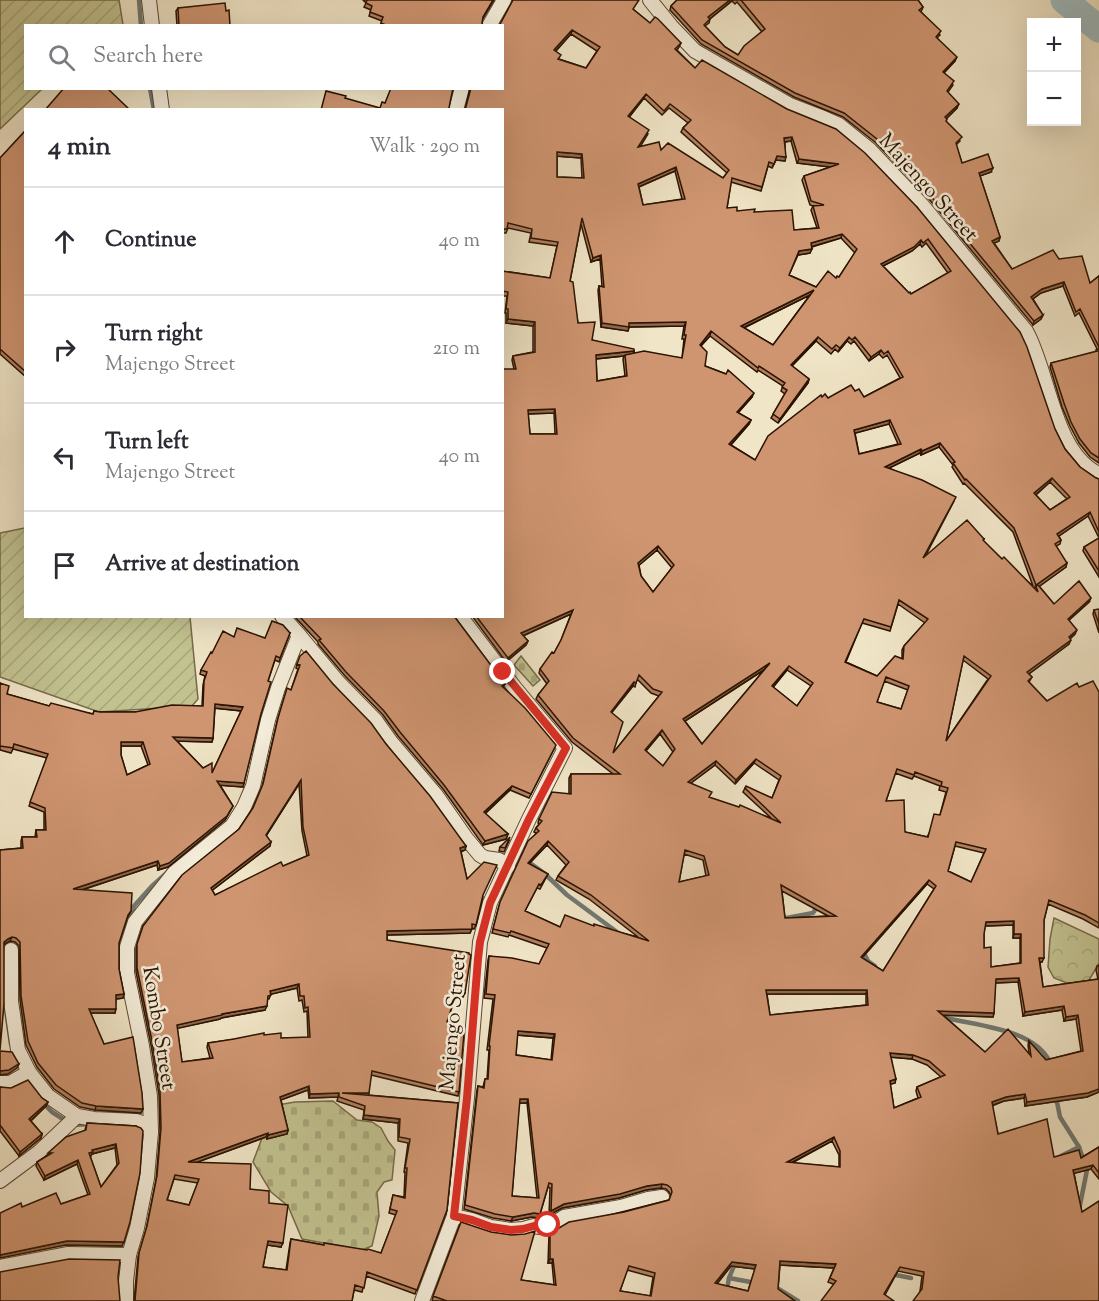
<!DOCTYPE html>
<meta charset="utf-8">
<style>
:root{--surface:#fff;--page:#f2f2f3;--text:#2b2b33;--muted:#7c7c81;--line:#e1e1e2}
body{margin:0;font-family:"Sorts Mill Goudy",serif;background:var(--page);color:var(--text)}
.controls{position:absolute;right:18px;top:18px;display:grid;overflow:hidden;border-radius:0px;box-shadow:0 6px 24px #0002}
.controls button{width:54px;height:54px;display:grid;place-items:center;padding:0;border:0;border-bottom:2px solid var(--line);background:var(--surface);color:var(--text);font:30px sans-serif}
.stop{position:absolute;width:18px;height:18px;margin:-14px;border:4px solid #d93025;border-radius:50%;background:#fff}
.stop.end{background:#d93025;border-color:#fff;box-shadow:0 2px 6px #0008}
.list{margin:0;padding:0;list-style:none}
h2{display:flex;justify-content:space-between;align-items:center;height:78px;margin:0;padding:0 24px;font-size:26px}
h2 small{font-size:20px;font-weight:400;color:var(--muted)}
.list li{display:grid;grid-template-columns:39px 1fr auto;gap:18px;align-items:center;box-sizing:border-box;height:108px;padding:0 24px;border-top:2px solid var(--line)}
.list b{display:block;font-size:22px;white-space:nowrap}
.list p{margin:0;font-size:20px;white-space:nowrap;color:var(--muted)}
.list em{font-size:20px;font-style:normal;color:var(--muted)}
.icon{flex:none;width:33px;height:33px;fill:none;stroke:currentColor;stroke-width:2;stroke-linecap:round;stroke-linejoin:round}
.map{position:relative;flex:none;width:1099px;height:1301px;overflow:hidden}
.search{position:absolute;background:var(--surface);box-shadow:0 6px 24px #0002;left:24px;top:24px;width:480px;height:66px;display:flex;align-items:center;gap:15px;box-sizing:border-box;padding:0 21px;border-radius:0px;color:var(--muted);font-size:22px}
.panel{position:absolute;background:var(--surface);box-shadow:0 6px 24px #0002;left:24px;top:108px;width:480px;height:510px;border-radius:0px}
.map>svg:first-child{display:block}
.forest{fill:url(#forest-crowns);stroke:#766a48;stroke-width:1.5}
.cemetery{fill:url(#cemetery-stones);stroke:#766a48;stroke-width:1.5}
.garden{fill:url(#garden-furrows);stroke:#766a48;stroke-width:1.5}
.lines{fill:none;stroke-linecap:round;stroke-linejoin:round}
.stream{stroke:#717873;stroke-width:4.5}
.river{stroke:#a0bcc0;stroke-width:27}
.street-casing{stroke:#5c4832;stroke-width:16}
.street{stroke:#f5eedb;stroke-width:14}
.wall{fill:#b28061;stroke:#2b1300;stroke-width:1.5;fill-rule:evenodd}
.shaded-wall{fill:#91684f;stroke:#2b1300;stroke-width:1.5}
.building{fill:#cf9571;stroke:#2b1300;stroke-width:1.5;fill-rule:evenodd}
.route{stroke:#d93025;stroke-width:8}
.labels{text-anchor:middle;stroke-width:5;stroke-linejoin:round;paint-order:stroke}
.street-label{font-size:21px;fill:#2b1300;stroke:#f5eedb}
</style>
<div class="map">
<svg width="1099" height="1301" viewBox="0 0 1099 1301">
<defs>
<pattern id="forest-crowns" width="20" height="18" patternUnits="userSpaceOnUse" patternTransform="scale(1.5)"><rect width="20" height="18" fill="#c2c290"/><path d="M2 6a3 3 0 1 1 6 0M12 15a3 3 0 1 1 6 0" fill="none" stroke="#a7a67a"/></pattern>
<pattern id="cemetery-stones" width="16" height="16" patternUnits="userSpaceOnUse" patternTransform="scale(1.5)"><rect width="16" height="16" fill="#c2c290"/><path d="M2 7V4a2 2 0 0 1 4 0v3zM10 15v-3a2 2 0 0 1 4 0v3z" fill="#a7a67a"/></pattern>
<pattern id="garden-furrows" width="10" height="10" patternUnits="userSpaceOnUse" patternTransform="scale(1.5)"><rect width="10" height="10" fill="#c2c290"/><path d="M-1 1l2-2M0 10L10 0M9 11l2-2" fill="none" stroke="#a7a67a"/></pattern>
</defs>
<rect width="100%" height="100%" fill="#f0e5c7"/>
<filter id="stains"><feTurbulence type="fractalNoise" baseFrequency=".00333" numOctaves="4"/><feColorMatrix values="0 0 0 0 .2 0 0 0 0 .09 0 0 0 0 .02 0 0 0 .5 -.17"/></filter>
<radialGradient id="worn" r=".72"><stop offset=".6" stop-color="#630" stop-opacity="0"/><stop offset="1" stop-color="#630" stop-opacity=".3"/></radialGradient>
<polygon class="forest" points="1054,918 1099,939 1099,963 1088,982 1067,983 1054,978 1048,967 1050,939"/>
<g class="cemetery">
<polygon points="521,656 540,680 533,686 514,665"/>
<polygon points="333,1101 357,1120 372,1122 381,1128 388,1141 395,1150 392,1180 384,1182 377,1192 379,1216 372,1246 362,1250 302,1239 288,1206 271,1192 253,1162 262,1138 266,1107 295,1102"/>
</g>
<g class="garden">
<polygon points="0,0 119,0 123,25 26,26 26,88 42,89 0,129"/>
<polygon points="25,528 26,616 190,617 198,699 192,706 99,712 0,677 0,533"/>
</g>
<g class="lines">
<g class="stream">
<polyline points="139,0 141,26"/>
<polyline points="150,88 154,110"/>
<polyline points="519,855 544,873 567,895 617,932"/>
<polyline points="131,918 134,906 152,886 170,870"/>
<polyline points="781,919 813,913 819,904"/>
<polyline points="862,949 868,961 875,966"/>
<polyline points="6,1010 11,1044"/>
<path d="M943 1017C976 1026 1033 1028 1050 1062"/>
<polyline points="1056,1097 1060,1117 1079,1147 1087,1170 1079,1210"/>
<polyline points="42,1102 52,1112 66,1121"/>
<polyline points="72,1125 91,1124"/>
<polyline points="1061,1156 1079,1147"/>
<polyline points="894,1272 896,1275 911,1278"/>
<polyline points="729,1278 756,1283"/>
<polyline points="773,1287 777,1288 798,1301"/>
<polyline points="725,1301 729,1278 736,1261"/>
</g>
<polyline class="river" points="1064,0 1099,29"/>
<g class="street-casing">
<g id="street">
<polyline points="149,0 152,26"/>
<path d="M650 0 671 26 695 51 790 105 821 117 839 125 870 150 922 205 1026 331C1049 371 1053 453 1099 474"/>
<polyline points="489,26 504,0"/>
<polyline points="159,88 162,110"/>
<polyline points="456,110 462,88"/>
<polyline points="282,616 299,635 338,682 376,721 391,742 436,795 466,838 480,855 485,858 499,860 508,866"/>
<polyline points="11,950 11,1001 18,1050 29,1072 48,1096 77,1116 94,1119 136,1121 145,1124 151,1132"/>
<polyline points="0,1083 10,1083 29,1072"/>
<polyline points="0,1181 39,1152 77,1116"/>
<polyline points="454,1216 472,1220 491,1227 511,1230 523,1229 534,1226 540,1227 548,1225 555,1223 564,1217 621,1207 648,1199 662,1197"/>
<polyline points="0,1267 67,1254 129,1255"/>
<polyline points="126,1301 126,1281 129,1255 137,1228 147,1178 151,1132 150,1096 142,1046 127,973 127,947 135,922 174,873 232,826 244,807 253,786 268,720 278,688 299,635"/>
<polyline points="422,1301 454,1216 467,1098 480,942 490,903 529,819 565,748 515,688 460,616"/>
</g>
</g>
<use href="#street" class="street"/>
</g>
<g class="wall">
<polygon points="363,0 494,0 482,20 482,23 483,26 380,26 382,21 369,16 371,10 364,7 366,3"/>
<path d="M677 0H918L923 7 921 12 940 35 937 38 955 61 944 73 953 85 948 92 957 108 947 118 946 122 960 141 956 145 962 163 991 172 980 176 1000 237 999 241 994 243 1012 269 1059 259 1090 283 1099 276V463L1090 457 1079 443 1070 426 1062 407 1050 367 1051 363 1096 352 1097 349 1079 313 1075 316 1063 286 1041 293 1033 299 1043 315 1041 319 1033 325 929 199 876 143 843 117 794 97 701 44 670 10 671 6ZM732 1 735 4 737 2 762 32 738 55 725 47 705 26 709 23 710 19Z"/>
<polygon points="178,8 226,11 230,26 177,26 176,11"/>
<path d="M634 10 650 23 681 43 679 47 677 50 695 68 917 207 1055 429 1065 449 1080 467 1096 478 1099 479V577L1083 551 1084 547 1099 538 1088 516 1059 536 1061 540 1060 544 1056 546 1066 567 1039 586 1054 604 1089 602 1069 620 1075 634 1070 639 1069 644 1029 674 1032 677 1029 682 1047 701 1079 687 1099 692V928L1083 919 1048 904 1044 920 1042 962H1040L1043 987 1098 979 1096 970 1097 966 1099 965V1092L1087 1097 1025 1106 1024 1098 1004 1101 992 1106 998 1134 1054 1157 1081 1158 1099 1147V1179L1091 1169 1074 1173 1099 1301 920 1291 922 1276 898 1271 885 1295 833 1284 828 1282 834 1268 780 1265 778 1289 795 1301H434L432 1300 461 1222 521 1280 554 1285 552 1263H548L549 1234 550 1230 669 1200 671 1196 669 1192 666 1189 661 1188 646 1190 619 1198 562 1208 549 1215 550 1188 548 1187 539 1218 532 1217 511 1221 493 1218 464 1209 477 1090 478 1086 483 1087 485 1079H487L489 1050H487L493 999 484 998 488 960 489 956 539 964 547 948 509 935 508 937 492 933 499 906 536 833 534 832 536 828 539 824 538 823 539 819 569 793V778L571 774H613L572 742 536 699 538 695 547 684 539 673 540 669 554 653 561 640 571 614 523 636 528 641 526 645 506 662 472 616H502L514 369 512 360 513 356 533 352V326L506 323V313H505L507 296H502V271L550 278 557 246 529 242 531 233 508 228 506 233H503L465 110 470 88H502V26ZM571 34 597 51 586 68 559 59 556 51ZM644 98 662 115 669 108 688 123 683 128 681 132 727 173 723 178 661 150 640 147 648 134 629 117ZM791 141 797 163 830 167 804 176 802 180 810 205 813 206 811 210 817 228 794 230 754 212 737 211 727 208 731 182 761 191 768 166 772 168 776 160 785 161V142ZM557 156 581 158 582 178 557 177ZM675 171 682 199 643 205 639 187ZM581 224 591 262 600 259 602 287 599 286 598 290 601 327 628 331 629 327 684 326 682 339H684L682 358 634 353V351L592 340 578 323 570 281ZM841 238 855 253 839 277 836 278 816 287 789 275 798 255 810 253 812 247ZM926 243 948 273 911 294 909 293 883 266 912 251 920 244 922 247ZM810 295 773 345 744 328ZM710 336 757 372 758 370 783 386 781 391 785 394 771 418 778 423 808 383 809 379 792 366 816 341 831 354 835 349 838 352 847 341 851 344 854 341 869 361 879 354 883 358 887 355 900 378 864 397 855 391 828 398 822 397 755 460 731 445 749 424 751 420 738 413 752 397 726 374 705 366 701 346ZM624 356 623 359 625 376 597 381 596 359ZM554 413 555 434H530L528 414ZM889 424 898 444 859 454 855 433ZM939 447 953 465 952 467 963 484 964 483 1013 532 1033 586 1002 559 983 541 984 539 925 557 954 501 889 468 920 453 921 455ZM1050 482 1067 499 1050 510 1036 495ZM657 550 672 568 653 592 641 576 639 565ZM898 604 925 623 904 646 902 650V659L877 676 846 662 862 623 890 631ZM963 660 988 679 946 741ZM764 670 702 744 685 721ZM787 670 811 686 797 706 773 687ZM637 679 651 693 659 696 613 753 612 712 633 686 635 687ZM884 681 908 690 901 709 877 702ZM660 734 673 752 663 766 646 751ZM754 763 779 780 772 798 745 788 743 792 771 818 710 798 691 783 715 765 735 784ZM895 773 912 779 914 776 940 786 939 790 946 792 940 815 927 837 905 832 886 801ZM547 845 566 865 558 876 556 880 589 899 638 937 594 926 560 927 525 911 537 888 540 889 548 874 529 864ZM955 846 984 853 971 882 948 871ZM684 854 703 860 706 876 679 882ZM927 884 934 889 883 971 862 958ZM782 891 828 916 785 918ZM1013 925V938H1020V963L991 967 984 948V934L985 926ZM1018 982 1023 1016 1062 1010 1064 1021 1076 1019 1081 1051 1046 1060 1029 1041 1028 1045 1029 1053 985 1052 943 1015 993 1017 994 1013 995 983ZM767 994H866V1005L770 1015ZM517 1035 553 1038 551 1060 516 1055ZM891 1057 912 1059 927 1065 941 1077 917 1087 916 1091 918 1098 894 1108 890 1084 895 1083ZM519 1103H527L537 1198 512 1196ZM832 1141 839 1155V1167L792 1163ZM731 1266 755 1269 748 1291 717 1284ZM627 1270 653 1277 650 1296 620 1291Z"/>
<polygon points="26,130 26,377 0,354 0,158"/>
<polygon points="1094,610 1099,610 1099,633 1093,614"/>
<polygon points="294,616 454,616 505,684 503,687 554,749 529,798 510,790 485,814 508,834 506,839 483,845 443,789 398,736 383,715 345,676 318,644 318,642"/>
<path d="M290 633 279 662 275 660 268 681 243 787 220 785 233 806 225 820 168 867 158 870 157 865 82 890 131 911 127 919 119 943V969L124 994 123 998 116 999 115 1013H90L104 1044 143 1109 141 1113 95 1110 80 1107 54 1089 37 1067 26 1045 20 1000 19 946 15 942 10 941 4 944 0 850 21 848V841L22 837H35L36 830H44V812L29 806 47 758 13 749 11 753 0 750V683L7 694 49 706 93 714 94 711 100 712H135L202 706 203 685 205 676 200 674 201 670 212 653 234 637 265 638ZM215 708 241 711 212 773 203 768 177 741 212 742 213 738ZM121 746H141L148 765 127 775 121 755Z"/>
<path d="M297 664 333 684 386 744 466 846 465 850 461 852 467 879 483 897 476 925 474 929 472 928 470 933 387 935V940L465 993 463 997 456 995 447 1022 458 1032 459 1092 458 1096 371 1075 368 1095 458 1103 447 1210 415 1294 366 1276 362 1292 354 1290 352 1301H134L138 1257 146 1230 156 1180 160 1132 159 1095 151 1045 136 972V948L143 926 239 829 253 808 262 787 277 722 286 693 291 690 298 669 296 668ZM299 784 302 831 307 856 215 895 212 890 270 846 266 836ZM297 988 299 1001 302 1000 304 1012 307 1011 308 1038H281L264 1035 208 1043 207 1047 210 1058 182 1062 177 1028 220 1019 221 1018 265 1010 267 999H269L271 994ZM308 1090 309 1098 338 1097 337 1101 364 1110 363 1119 398 1123V1141L408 1143 404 1172H405L404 1197 393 1195 389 1213 396 1215 381 1253 324 1245 291 1239 290 1243 286 1270 263 1267 267 1245 281 1247 269 1203 250 1189 197 1162 266 1137 267 1139 287 1134 288 1130 281 1100ZM174 1179 198 1183 189 1205 167 1200Z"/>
<polygon points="509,841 504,852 499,851 500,847"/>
<polygon points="0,1087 42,1098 48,1102 46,1106 31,1121 42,1134 41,1138 19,1156 0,1131"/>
<path d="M87 1123 136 1126 122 1246 66 1245 22 1207 61 1204 88 1195 77 1164 44 1180 36 1166 37 1162 85 1130ZM115 1148 117 1165 101 1187 90 1156 92 1154Z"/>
</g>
<g class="shaded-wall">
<polygon points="730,0 733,0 707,21 708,17"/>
<polygon points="572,30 571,34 553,54 554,50"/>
<polygon points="957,57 955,61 941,76 943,72"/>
<polygon points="646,94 644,98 627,120 628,116"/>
<polygon points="959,104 957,108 944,121 945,117"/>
<polygon points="792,137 791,141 783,142 784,138"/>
<polygon points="557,152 582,154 581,158 555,156"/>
<polygon points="777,156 786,157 785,161 776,160 772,168"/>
<polygon points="799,159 839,164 838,168 797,163"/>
<polygon points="676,167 675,171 636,188 638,184"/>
<polygon points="993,168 991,172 977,177 979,173"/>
<polygon points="842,234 841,238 810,247 811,243"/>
<polygon points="1000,237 999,241 990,245 992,241"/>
<polygon points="921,240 920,244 912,251 879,268 881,264"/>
<polygon points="812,249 810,253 798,255 799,251"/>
<polygon points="601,255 600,259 591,262 593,258"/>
<polygon points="1064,282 1063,286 1041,293 1030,301 1031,297 1042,289"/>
<polygon points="814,290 812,294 739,330 741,326"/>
<polygon points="1043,315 1041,319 1033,325 1034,321"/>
<polygon points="508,319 535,322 533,326 506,323"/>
<polygon points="686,322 684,326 629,327 628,331 601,327 602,323"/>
<polygon points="711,331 710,336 698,349 700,345"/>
<polygon points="818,337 816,341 789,369 791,365"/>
<polygon points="849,337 847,341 838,352 840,348"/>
<polygon points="881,350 879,354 869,361 871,357"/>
<polygon points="634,351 633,355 594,359 596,355"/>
<polygon points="809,379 808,383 778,423 780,419"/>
<polygon points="754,393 752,397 735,416 737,412"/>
<polygon points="555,409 554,413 526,414 528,410"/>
<polygon points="751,420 749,424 728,448 729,444"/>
<polygon points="890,420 889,424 852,434 854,430"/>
<polygon points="940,443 939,447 921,455 922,451"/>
<polygon points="921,449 920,453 883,471 885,467"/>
<polygon points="1052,478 1050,482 1033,497 1034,493"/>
<polygon points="1090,512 1088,516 1056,538 1057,534"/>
<polygon points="658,546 657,550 637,567 638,563"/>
<polygon points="1067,563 1066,567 1037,588 1036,586 1034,589 1036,585"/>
<polygon points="1091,598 1089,602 1066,623 1068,619"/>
<polygon points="573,610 571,614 520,637 521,633"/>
<polygon points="1077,630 1075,634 1067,641 1069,637"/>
<polygon points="1071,640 1069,644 1026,676 1027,672"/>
<polygon points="528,641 526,645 506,662 508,658"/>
<polygon points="770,663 768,667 682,723 683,719"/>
<polygon points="789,666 787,670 771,690 772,686"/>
<polygon points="634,682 633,686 609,716 611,712"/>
<polygon points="215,704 243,707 242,711 213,708"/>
<polygon points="662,730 660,734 643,754 645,750"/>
<polygon points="173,737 213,738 212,742 171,741"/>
<polygon points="121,742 143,742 141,746 120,746"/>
<polygon points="756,759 754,763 735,784 736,780"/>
<polygon points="716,761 715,765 687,786 688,782"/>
<polygon points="301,780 299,784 264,839 266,835"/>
<polygon points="217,781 244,783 243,787 216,785"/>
<polygon points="512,786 510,790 482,816 484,812"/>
<polygon points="233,806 225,820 168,867 158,870 160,866"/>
<polygon points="508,834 506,839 483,845 485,841"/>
<polygon points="548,841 547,845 526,867 528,863"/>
<polygon points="271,842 270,846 210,892 211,888"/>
<polygon points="466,846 465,850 459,852 460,848"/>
<polygon points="158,861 157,865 72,893 73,889"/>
<polygon points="929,880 927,884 859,961 861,957"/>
<polygon points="1014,921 1013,925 985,926 986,922"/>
<polygon points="472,929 470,933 386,935 387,931"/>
<polygon points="1014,934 1021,934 1020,938 1013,938"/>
<polygon points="12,937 10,941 6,943 3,946 4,942 8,939"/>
<polygon points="1039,958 1044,958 1042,962 1037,962"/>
<polygon points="1019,978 1018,982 994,983 996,979"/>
<polygon points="299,984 297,988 268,995 270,991"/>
<polygon points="766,990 867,990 866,994 765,994"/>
<polygon points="124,994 123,998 115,999 116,995"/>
<polygon points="267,1006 265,1010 221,1018 220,1019 175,1029 177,1025 222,1014"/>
<polygon points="1064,1006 1062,1010 1023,1016 1025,1012"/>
<polygon points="89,1009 116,1009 115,1013 87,1013"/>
<polygon points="938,1011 994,1013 993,1017 937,1015"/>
<polygon points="1078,1015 1076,1019 1064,1021 1066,1017"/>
<polygon points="518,1031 555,1034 553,1038 516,1035"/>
<polygon points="890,1053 913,1055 912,1059 888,1057"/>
<polygon points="19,1064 17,1068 8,1074 0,1075 0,1071"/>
<polygon points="896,1079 895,1083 888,1085 890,1081"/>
<polygon points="309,1086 308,1090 278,1101 280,1097"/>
<polygon points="1099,1089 1099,1092 1087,1097 1025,1106 1027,1102"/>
<polygon points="339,1093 338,1097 309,1098 310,1094"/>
<polygon points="342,1093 369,1093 368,1097"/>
<polygon points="1025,1094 1024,1098 1004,1101 990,1106 992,1102 1006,1097"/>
<polygon points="520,1099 528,1099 527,1103 518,1103"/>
<polygon points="48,1102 46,1106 28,1123 29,1119"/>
<polygon points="96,1106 143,1109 141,1113 95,1110"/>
<polygon points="364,1115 400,1119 398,1123 363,1119"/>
<polygon points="288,1130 287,1134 267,1139 268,1135"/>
<polygon points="268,1133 266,1137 187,1166 188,1162"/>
<polygon points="42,1134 41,1138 19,1156 20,1152"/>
<polygon points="834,1137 832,1141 785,1166 787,1162"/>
<polygon points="116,1144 115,1148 92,1154 91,1156 87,1157 89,1153 92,1150"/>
<polygon points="78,1160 77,1164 44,1180 45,1176"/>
<polygon points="1093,1165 1091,1169 1072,1174 1073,1170"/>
<polygon points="662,1184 661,1188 646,1190 619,1198 562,1208 549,1215 551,1211 564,1204 647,1186"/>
<polygon points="534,1213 540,1214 539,1218 532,1217 511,1221 513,1217"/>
<polygon points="67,1241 124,1242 122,1246 66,1245 0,1258 0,1255"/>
<polygon points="268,1241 283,1243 281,1247 267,1245"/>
<polygon points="550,1259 553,1259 552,1263 548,1263"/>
<polygon points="780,1261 836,1264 834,1268 779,1265"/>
<polygon points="732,1262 756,1265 755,1269 731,1266 714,1287 715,1283"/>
</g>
<g class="building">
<polygon points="367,0 493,0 483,17 482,23 483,26 388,26 381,23 383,17 370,12 372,6 366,3"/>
<path d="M513 0H639L633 9 650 23 655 17 658 19 681 43 675 49 695 68 702 60 787 109 836 129 865 153 917 207 1020 332 1027 347 1055 429 1065 449 1080 467 1096 478 1099 479V532L1090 512 1057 534 1061 540 1055 544 1067 563 1036 585 1014 528 966 479 965 480 953 463 955 462 940 443 922 451 921 449 885 467 922 480 956 497 923 558 967 520 984 539 983 540 1002 559 1004 557 1038 592 1036 586 1038 585 1054 604 1079 581 1091 598 1068 619 1077 630 1069 637 1071 640 1027 672 1032 677 1028 681 1047 701 1077 683 1079 687 1093 681 1099 692V923L1085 915 1049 900 1044 920V958H1039L1043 987 1099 979V1089L1088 1093 1027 1102 1025 1094 1006 1097 992 1102 998 1134 1047 1119 1054 1157 1079 1150 1081 1158 1099 1147V1173L1093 1165 1073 1170 1082 1212 1099 1201V1301H913L922 1289 924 1272 900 1267 884 1294 894 1301H821L836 1281 830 1278 836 1264 780 1261 778 1289 795 1301H447L433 1296 461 1222 491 1232 511 1235 525 1234 535 1231 521 1280 556 1285 553 1259H550V1230L559 1228 569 1222 624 1212 669 1200 672 1192 671 1188 667 1185 662 1184 647 1186 620 1194 564 1204 551 1211 552 1184 549 1183 540 1214 534 1213 513 1217 495 1214 465 1205 478 1086 484 1088 485 1079H488L490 1046H489L495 995 486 994 489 956 512 958 539 964 549 944 511 931 510 933 493 929 500 902 528 841 539 831 536 828 542 821 539 819 552 792 571 794V774H620L573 738 538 695 549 681 540 669 552 652 554 653 561 640 573 610 521 633 528 641 508 658 476 616H502V369H516L513 356 535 352V322L508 319V309H506L508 292 502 291V271L550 278 558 242 531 238 532 229 508 223 507 229H504L502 235V110H465L471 88H502V26H499ZM572 30 600 47 586 68 558 59 561 55 554 50ZM646 94 664 111 670 104 691 120 683 128 729 170 723 178 668 143 661 150 659 142 638 147 649 130 628 116ZM792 137 799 159 839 164 804 176 811 201 824 205 813 206 819 228 794 230 792 210 754 212 755 209 737 211V207L727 208 732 178 762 187 769 162 774 164 777 156 786 157 784 138ZM557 152 582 154 584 178 557 177ZM676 167 685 199 643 205 638 184ZM582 218 593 258 601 255 604 287 599 286 602 323 629 327V323L686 322 684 335H686L682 358 644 351 625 355 627 376 597 381 596 355 634 351V349L592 340 595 322 578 323 573 282 570 281ZM842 234 857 249 839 277 837 276 836 278 828 271 816 287 789 275 799 251 812 249 811 243ZM928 239 951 271 911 294 910 292 909 293 881 264 914 247 921 240 923 243ZM814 290 773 345 741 326ZM711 331 758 368 759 366 785 383 782 387 787 390 773 414 780 419 809 379 791 365 818 337 832 349 836 345 840 348 849 337 852 340 855 337 871 357 881 350 884 354 888 351 903 377 864 397 859 389 855 391 851 385 828 398 825 394 822 397 821 395 768 436 755 460 729 444 751 420 737 412 754 393 728 370 726 374 705 366 707 352 700 345ZM555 409 557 434H530L528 410ZM890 420 901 444 859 454 854 430ZM1052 478 1070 497 1050 510 1034 493ZM658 546 674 565 653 592 641 576 638 563ZM899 600 928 619 904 646 903 659 895 656 877 676 845 662 864 619 891 627ZM964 656 991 676 946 741ZM770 663 702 744 683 719ZM789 666 813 683 797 706 772 686ZM639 675 653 689 662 692 613 753 623 722 611 712 634 682 636 683ZM886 677 909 686 901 709 877 702ZM662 730 675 749 663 766 645 750ZM756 759 781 776 772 798 746 786 745 788 781 823 740 805 739 807 709 797 712 792 688 782 716 761 736 780ZM897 769 914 775 915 772 942 782 941 786 948 788 940 815 934 814 928 837 905 832 904 800 886 801ZM548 841 569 862 558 876 591 895 649 941 594 924V926L565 915 560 927 525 911 539 884 541 885 548 874 528 863ZM956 842 986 849 971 882 948 871ZM685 850 704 856 709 875 679 882ZM929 880 936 886 883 971 861 957ZM781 885 836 916 785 918ZM1014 921V934H1021V963L991 967V947L984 948V934L986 922ZM1019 978 1025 1012 1064 1006 1066 1017 1078 1015 1083 1051 1046 1060 1029 1041 1031 1056 1008 1029 985 1052 938 1011 994 1013 996 979ZM766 990H867L868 1005 770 1015ZM518 1031 555 1034 552 1060 516 1055ZM890 1053 913 1055 929 1061 945 1075 917 1087 921 1097 894 1108 890 1081 896 1079ZM520 1099H528L539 1198 512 1196ZM834 1137 840 1151V1167L787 1162ZM732 1262 756 1265 748 1291 715 1283ZM629 1266 655 1273 651 1296 620 1291Z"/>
<polygon points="677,0 730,0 708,17 710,19 704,25 725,47 738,55 744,46 765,29 741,0 918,0 923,7 919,10 941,31 936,37 957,57 943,72 954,81 947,91 959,104 945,117 947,119 946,121 962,137 956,143 962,163 988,154 993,168 979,173 1000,237 992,241 1012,269 1053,250 1059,259 1082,256 1090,283 1099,276 1099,347 1080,309 1076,312 1064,282 1042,289 1031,297 1043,315 1034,321 930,195 877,139 844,113 795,93 702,40 671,6"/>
<polygon points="225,3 226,11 229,10 230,26 179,26 178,8"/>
<polygon points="64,88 107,88 130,110 45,110"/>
<polygon points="391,88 453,88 449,108 450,110 321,110 326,91 346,96 345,98 380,108 382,102 385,103"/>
<polygon points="26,130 26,372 0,349 0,158"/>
<polygon points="1099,349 1099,458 1091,453 1080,439 1071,422 1064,403 1051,363 1097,351 1096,350"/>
<polygon points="1099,538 1099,571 1084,547"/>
<polygon points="1098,609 1099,610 1099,624 1094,610"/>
<polygon points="299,616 454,616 505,684 502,686 525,708 556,745 531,794 512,786 484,812 508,834 485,841 444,785 400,732 384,711 346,672 319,640 321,639"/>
<path d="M272 621 283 625 290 633 280 658 276 656 268 681 271 682 261 714 244 783 217 781 233 806 227 816 169 863 160 866 158 861 73 889 132 893 131 911 128 915 119 943V969L124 994 116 995V1009H89L104 1044 133 1037 142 1093 143 1109 96 1106 82 1103 56 1085 38 1063 28 1041 21 996 20 942 16 938 12 937 8 939 4 942V1004L0 1050V850L23 848 22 837H37L36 830H46L45 808 30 802 48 754 14 744 13 748 0 746V683L9 686 7 694 49 706 51 703 93 714 94 711 100 712H135L172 705 203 706 204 681 207 672 201 670 211 652 212 653 223 631 234 637 237 628 265 638ZM215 704 243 707 212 773V763L203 768 173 737 213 738ZM121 742H143L150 764 127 775 121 755Z"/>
<path d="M306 651 333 684 371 723 386 744 430 796 466 846 460 848 467 879 484 862 497 865 483 895 476 925 472 924V929L387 931V940L469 953V954L471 955 465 993 457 991 447 1022 459 1024 458 1032 464 1033 459 1092 372 1071 369 1093H342L458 1103 447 1210 417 1290 367 1272 364 1288 355 1285 352 1301H135L139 1253 147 1226 157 1176 161 1128 160 1091 152 1041 137 968V944L143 926 182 875 239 829 253 808 263 784 278 718 287 688 291 690 300 665 297 664 300 656ZM301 780 303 827 309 855 283 866 281 862 215 895 211 888 271 842 266 835ZM299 984 300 996H304L305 1008 308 1007 310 1037 281 1038V1033L264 1035V1033L234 1039 208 1043 213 1058 182 1062 177 1025 222 1015V1014L267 1006 268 996 271 995 270 991ZM309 1086 310 1094 339 1093V1097L365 1106 364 1115 400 1119 399 1137 410 1139 405 1168H407L405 1198 393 1195 390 1209 397 1211 381 1253 368 1249 367 1250 324 1243V1245L291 1239 287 1270 263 1267 268 1241 283 1243 288 1205 269 1203V1191L250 1189 251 1164 188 1162 268 1133V1135L288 1130 280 1097ZM175 1175 199 1179 189 1205 167 1200Z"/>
<polygon points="510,837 505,848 500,847"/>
<polygon points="0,1051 12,1052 19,1064 9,1070 0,1071"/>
<polygon points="28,1080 42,1098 48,1102 29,1119 42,1134 20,1152 0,1125 0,1087 11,1088"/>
<path d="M87 1123 136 1126 141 1128 143 1131 140 1173 130 1222 124 1242 67 1241 0 1255V1213L21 1203 22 1207 56 1193 61 1204 90 1194 78 1160 45 1176 37 1162 52 1153H48L66 1137 86 1130ZM116 1144 119 1163 101 1187 89 1153 93 1152 92 1150Z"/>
<polygon points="69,1259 120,1260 118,1277 120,1301 0,1301 0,1272"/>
</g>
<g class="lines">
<polyline class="route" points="503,672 566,748 529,819 490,903 480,942 478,959 467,1098 454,1216 472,1220 491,1227 511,1230 523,1229 534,1226 540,1227 548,1225"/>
</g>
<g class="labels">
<g class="street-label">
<text transform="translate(929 187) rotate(48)" y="7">Majengo Street</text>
<text transform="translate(452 1022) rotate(-85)" y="7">Majengo Street</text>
<text transform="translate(160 1028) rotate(81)" y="7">Kombo Street</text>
</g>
</g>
<rect width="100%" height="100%" filter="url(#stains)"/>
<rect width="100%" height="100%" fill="url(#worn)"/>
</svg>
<div class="controls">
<button>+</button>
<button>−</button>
</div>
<div class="stop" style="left:548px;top:1225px"></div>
<div class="stop end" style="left:503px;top:672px"></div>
<div class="search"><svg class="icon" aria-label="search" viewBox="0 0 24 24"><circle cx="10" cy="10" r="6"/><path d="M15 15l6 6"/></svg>Search here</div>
<section class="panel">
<h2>4 min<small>Walk · 290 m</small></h2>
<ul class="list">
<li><svg class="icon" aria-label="ahead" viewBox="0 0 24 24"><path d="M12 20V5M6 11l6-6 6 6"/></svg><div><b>Continue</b></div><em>40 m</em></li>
<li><svg class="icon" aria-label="right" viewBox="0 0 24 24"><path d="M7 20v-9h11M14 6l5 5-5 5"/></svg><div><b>Turn right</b><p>Majengo Street</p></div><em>210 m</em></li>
<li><svg class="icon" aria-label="left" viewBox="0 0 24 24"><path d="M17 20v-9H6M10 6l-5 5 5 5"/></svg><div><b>Turn left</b><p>Majengo Street</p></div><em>40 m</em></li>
<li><svg class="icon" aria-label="arrive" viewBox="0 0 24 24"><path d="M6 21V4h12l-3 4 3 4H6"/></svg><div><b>Arrive at destination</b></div></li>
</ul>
</section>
</div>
